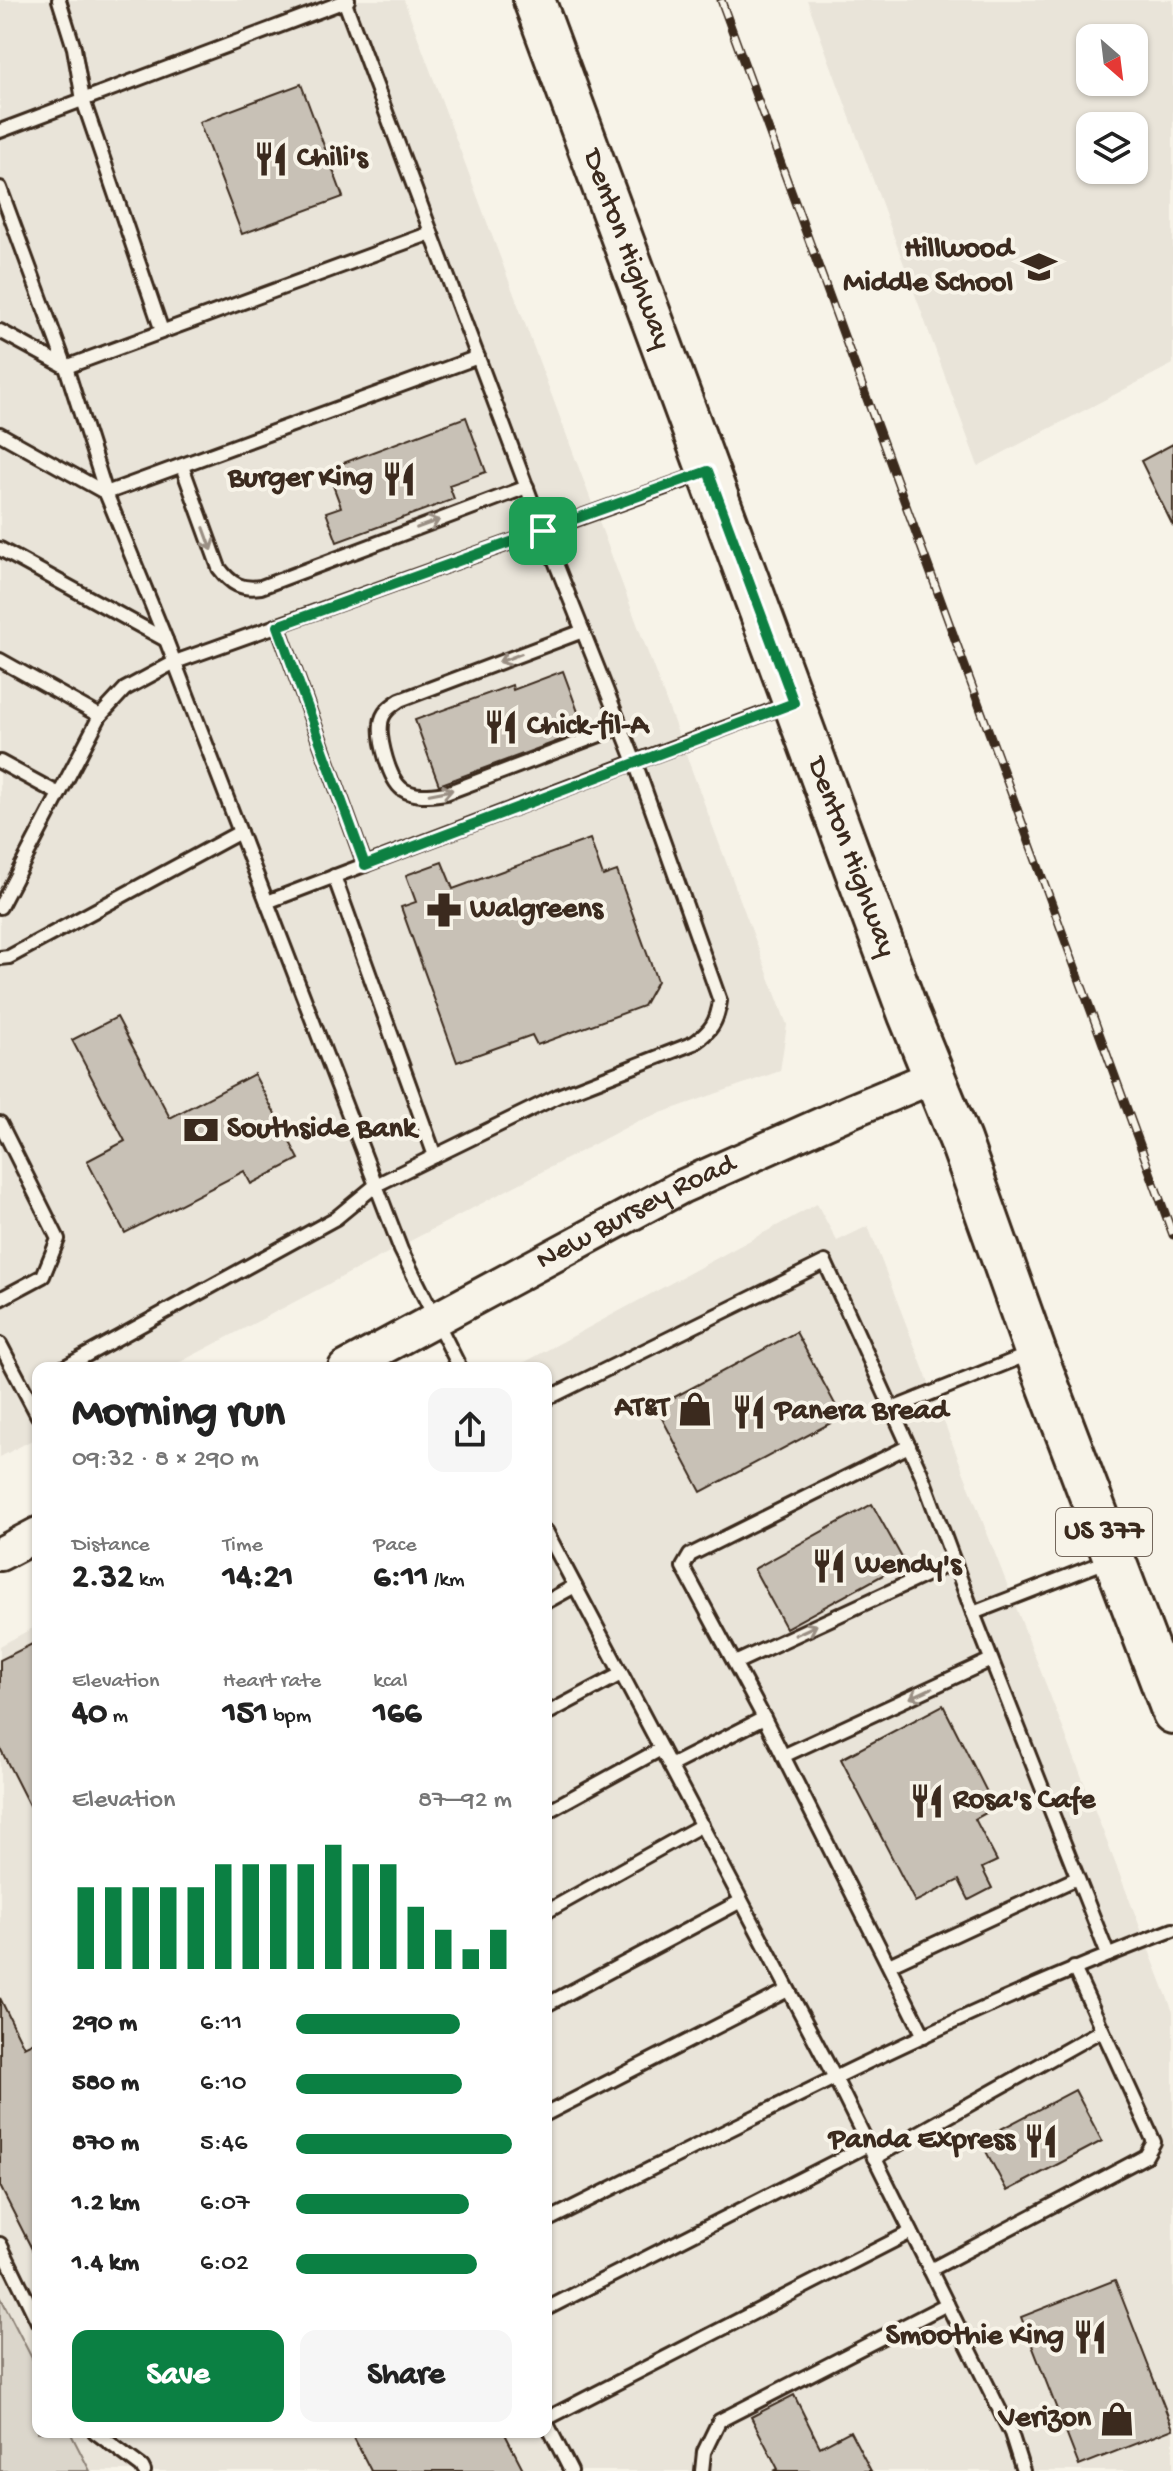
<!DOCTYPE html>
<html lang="en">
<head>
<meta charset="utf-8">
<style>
	body { margin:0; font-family:"Gochi Hand",sans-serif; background:#f6f6f6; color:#222; height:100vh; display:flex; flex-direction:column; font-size:30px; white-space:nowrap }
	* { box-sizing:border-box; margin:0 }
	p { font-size:26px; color:#767676 }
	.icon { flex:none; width:44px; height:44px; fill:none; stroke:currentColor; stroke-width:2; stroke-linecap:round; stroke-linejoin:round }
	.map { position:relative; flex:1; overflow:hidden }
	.sheet { position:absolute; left:32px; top:1362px; width:520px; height:1076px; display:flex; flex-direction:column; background:#fff; border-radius:16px; box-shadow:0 2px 6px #0004 }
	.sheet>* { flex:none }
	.needle { width:52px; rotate:152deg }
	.controls { position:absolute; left:1076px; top:24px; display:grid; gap:16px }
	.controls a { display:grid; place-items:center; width:72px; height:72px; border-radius:16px; background:#fff; box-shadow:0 2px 6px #0004; font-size:40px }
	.pin { position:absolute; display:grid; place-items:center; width:68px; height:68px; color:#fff; margin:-34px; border-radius:16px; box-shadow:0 4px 12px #0006 }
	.round { display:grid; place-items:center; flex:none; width:84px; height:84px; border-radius:16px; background:#f6f6f6 }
	.overview { display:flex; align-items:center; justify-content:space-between; height:136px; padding:0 40px }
	h1 { font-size:44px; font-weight:700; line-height:60px }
	.figures { display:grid; grid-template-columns:repeat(3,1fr); gap:12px; height:136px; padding:8px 40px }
	.figures div { display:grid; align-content:center }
	.figures b { font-size:34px; font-weight:700 }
	.figures small { font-size:22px; font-weight:400 }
	.figures p { font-size:22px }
	.chart { height:224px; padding:16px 40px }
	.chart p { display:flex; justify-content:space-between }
	.chart svg { width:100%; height:144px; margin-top:8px; stroke:#0b8043; stroke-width:6 }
	.cta { display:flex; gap:16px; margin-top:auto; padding:16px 40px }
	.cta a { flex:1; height:92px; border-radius:16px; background:#0b8043; color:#fff; font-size:32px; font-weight:700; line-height:92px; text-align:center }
	.cta a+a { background:#f6f6f6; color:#222 }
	ul { padding:0 40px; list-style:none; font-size:26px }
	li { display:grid; grid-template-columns:128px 96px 1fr; align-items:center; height:60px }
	li i { height:20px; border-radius:10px; background:#0b8043 }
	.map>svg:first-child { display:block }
</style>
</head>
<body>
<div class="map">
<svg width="1173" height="2471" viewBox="0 0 1173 2471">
	<rect width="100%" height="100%" fill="#f7f3e8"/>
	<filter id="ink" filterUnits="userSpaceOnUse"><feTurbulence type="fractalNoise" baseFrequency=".0125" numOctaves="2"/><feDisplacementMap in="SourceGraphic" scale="16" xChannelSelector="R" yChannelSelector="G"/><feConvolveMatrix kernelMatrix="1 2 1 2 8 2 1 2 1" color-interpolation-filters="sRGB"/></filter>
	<g filter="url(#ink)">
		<g fill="#e9e4d9" fill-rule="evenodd">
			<polygon points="0,0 404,0 787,1025 780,1071 638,1121 169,1368 38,1368 38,1437 0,1457"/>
			<path d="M807 0H1173V364L978 466ZM1134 38V82H1090V38ZM1134 126V170H1090V126Z"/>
			<polygon points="817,1204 837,1241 868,1226 1173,2012 1173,2471 90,2471 70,2432 546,2432 546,1368 514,1368"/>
			<polygon points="38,1625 38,2370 0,2296 0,1646"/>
		</g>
		<polygon fill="#dbd6cb" stroke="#8b8074" stroke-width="2" points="0,2296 38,2370 38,2432 70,2432 90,2471 0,2471"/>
		<g fill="#c8c1b6" stroke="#3b2a1e" stroke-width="2">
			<polygon points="301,84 343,197 242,234 199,122"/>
			<polygon points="466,417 486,472 449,485 454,499 337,542 326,512 341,507 327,469"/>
			<polygon points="1173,444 1173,526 1141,461"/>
			<polygon points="563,671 585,731 439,785 415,720 512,685 513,690"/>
			<polygon points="590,839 603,876 617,871 657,981 643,1006 537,1045 532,1035 457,1062 401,907 416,902 406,875 442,862 453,889"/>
			<polygon points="117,1017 170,1118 254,1074 299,1159 251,1184 244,1171 125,1233 87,1161 125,1141 72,1040"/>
			<polygon points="796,1332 842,1417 701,1492 656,1407"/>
			<polygon points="872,1504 905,1563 786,1628 754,1569"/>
			<polygon points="38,1641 38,1823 0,1748 0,1660"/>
			<polygon points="943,1705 995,1808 975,1819 997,1861 982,1868 992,1888 969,1900 959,1880 915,1902 841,1759"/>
			<polygon points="0,1998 24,2047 38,2040 38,2261 0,2186"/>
			<polygon points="1075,2090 1102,2141 1007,2191 980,2140"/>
			<polygon points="1115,2280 1173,2429 1079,2466 1021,2317"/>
			<polygon points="794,2395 820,2447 850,2431 871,2471 774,2471 778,2469 751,2417"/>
			<polygon points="351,2432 504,2432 524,2471 371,2471"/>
		</g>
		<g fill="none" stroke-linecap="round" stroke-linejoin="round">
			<g stroke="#3b2a1e" stroke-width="18">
				<g id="service">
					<polyline points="59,0 74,48 83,100 162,331"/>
					<polyline points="0,131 348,0"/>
					<polyline points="0,188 66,367 106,493 166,640 401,1250 460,1368"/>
					<polyline points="0,331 66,367 431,233"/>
					<polyline points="0,434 106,493 478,357"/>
					<path d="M182 466 219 568C231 584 241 590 261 587L527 487"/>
					<polyline points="0,549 166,640"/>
					<polyline points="278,626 365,865"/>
					<path d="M583 631 400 700C391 706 382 712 381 724 379 740 389 779 402 789 416 798 431 795 446 793L621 727"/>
					<polyline points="0,660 100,716"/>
					<polyline points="0,762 59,794"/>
					<polyline points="334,876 435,1156"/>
					<polyline points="267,902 635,762 543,531 344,0"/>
					<polyline points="0,907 100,716 125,689 175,662 702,474"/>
					<polyline points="0,958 9,957 240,832"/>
					<polyline points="0,1123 58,1239 43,1276 0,1299"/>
					<polyline points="0,1344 38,1416"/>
					<path d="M63 1368 336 1218 376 1185 435 1156 558 1096 694 1043C711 1031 717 1022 720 1001L635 762 787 705"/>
					<polyline points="546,1399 825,1262 921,1473 973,1613 1108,1955"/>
					<polyline points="892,1409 1029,1354"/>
					<polyline points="546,1531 835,2078 1011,2433 1023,2471"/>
					<polyline points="546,1602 575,1586"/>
					<polyline points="973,1613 1107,1561"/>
					<polyline points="735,1663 954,1562"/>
					<polyline points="546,1714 621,1674"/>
					<polyline points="764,1718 924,2036"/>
					<polyline points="783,1756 991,1660"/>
					<polyline points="670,1766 764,1718 683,1567 690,1555 909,1446"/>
					<polyline points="546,1812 661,1749"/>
					<polyline points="546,1912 702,1825"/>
					<polyline points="889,1965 1077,1878"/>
					<polyline points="546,2005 741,1901"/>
					<polyline points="546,2114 788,1990"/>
					<polyline points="874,2158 1102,2030"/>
					<path d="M546 2221C752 2119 957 2011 1173 1930"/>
					<polyline points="0,2244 38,2322"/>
					<polyline points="930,2270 1146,2156 1154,2142 1074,1968"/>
					<polyline points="546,2309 868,2145"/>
					<polyline points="546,2419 911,2232"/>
					<polyline points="546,2422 571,2471"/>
					<polyline points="95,2432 142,2467 144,2471"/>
					<polyline points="702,2471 704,2452 719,2421 947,2304"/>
				</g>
			</g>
			<g stroke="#3b2a1e" stroke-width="38">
				<g id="tertiary">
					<path id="s1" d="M345 1368 681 1187 851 1111 935 1076"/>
					<polyline points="0,1554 38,1534"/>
				</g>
			</g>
			<g stroke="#3b2a1e" stroke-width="46">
				<g id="primary">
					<path id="s2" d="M534 0 909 1015 960 1140 1035 1351 1173 1713"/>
				</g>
			</g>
			<use href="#service" stroke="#f7f3e8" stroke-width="12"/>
			<use href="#tertiary" stroke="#f7f3e8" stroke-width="32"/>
			<use href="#primary" stroke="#f7f3e8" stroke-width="40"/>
			<g stroke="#3b2a1e" stroke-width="9">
				<polyline id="rail" points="721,0 1173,1235"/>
			</g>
			<use href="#rail" stroke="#f7f3e8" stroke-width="6" stroke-dasharray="18" stroke-linecap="butt"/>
		</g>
		<defs><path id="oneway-shaft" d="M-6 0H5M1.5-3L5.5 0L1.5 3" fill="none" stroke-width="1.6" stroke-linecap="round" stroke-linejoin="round" transform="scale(2)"/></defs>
		<g stroke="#998e83">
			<use href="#oneway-shaft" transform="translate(428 524) rotate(-20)"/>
			<use href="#oneway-shaft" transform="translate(208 539) rotate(70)"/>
			<use href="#oneway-shaft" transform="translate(510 658) rotate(159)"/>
			<use href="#oneway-shaft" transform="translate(441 792) rotate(-11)"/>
			<use href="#oneway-shaft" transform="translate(806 1630) rotate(-25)"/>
			<use href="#oneway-shaft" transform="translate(921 1693) rotate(155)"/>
		</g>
	</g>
	<g fill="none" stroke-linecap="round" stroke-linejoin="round" filter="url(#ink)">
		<g stroke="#fff" stroke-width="16">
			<polygon id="route" points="708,471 794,703 365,865 278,626"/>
		</g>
		<use href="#route" stroke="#0b8043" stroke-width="10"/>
	</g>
	<defs>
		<g id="restaurant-bare" transform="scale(2.76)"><path d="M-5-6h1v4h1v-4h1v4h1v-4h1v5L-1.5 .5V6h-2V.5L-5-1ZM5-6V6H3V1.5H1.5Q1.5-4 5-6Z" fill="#3b2a1e" stroke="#f7f3e8" stroke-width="2.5" paint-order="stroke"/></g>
		<g id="school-bare" transform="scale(2.76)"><path d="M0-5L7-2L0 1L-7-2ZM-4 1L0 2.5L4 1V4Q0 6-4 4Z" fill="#3b2a1e" stroke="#f7f3e8" stroke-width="2.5" paint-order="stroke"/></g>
		<g id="pharmacy-bare" transform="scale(2.76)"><path d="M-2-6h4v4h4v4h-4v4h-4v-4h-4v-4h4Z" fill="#3b2a1e" stroke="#f7f3e8" stroke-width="2.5" paint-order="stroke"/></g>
		<g id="bank-bare" transform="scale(2.76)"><path d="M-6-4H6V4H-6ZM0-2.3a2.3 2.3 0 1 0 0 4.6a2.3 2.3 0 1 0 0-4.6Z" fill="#3b2a1e" stroke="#f7f3e8" stroke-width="2.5" paint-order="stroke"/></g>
		<g id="shop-bare" transform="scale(2.76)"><path d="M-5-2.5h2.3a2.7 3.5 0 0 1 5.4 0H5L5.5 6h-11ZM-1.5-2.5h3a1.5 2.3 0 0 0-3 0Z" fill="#3b2a1e" stroke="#f7f3e8" stroke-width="2.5" paint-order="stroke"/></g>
	</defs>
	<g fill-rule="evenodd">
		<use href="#restaurant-bare" x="271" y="159"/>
		<use href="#school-bare" x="1039" y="267"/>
		<use href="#restaurant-bare" x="399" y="479"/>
		<use href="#restaurant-bare" x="501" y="727"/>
		<use href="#pharmacy-bare" x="444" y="910"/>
		<use href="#bank-bare" x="201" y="1130"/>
		<use href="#shop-bare" x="695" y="1409"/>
		<use href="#restaurant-bare" x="749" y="1412"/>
		<use href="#restaurant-bare" x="829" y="1566"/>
		<use href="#restaurant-bare" x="927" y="1801"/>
		<use href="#restaurant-bare" x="1041" y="2141"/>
		<use href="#restaurant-bare" x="1090" y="2337"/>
		<use href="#shop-bare" x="1117" y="2419"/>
	</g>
	<g text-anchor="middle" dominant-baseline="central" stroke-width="8" stroke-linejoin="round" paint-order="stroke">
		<rect fill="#f7f3e8" stroke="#73665b" stroke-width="2" x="1056" y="1508" width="96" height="48" rx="6"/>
		<g font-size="28" font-weight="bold" fill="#3b2a1e">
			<text x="1104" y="1532">US 377</text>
		</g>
		<g font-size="30" font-weight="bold" fill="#3b2a1e" stroke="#f7f3e8" text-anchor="start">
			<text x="297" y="159">Chili's</text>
			<text x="1013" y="250" text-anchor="end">Hillwood<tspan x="1013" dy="34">Middle School</tspan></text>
			<text x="373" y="479" text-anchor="end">Burger King</text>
			<text x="527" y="727">Chick-fil-A</text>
			<text x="470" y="910">Walgreens</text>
			<text x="227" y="1130">Southside Bank</text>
			<text x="669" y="1409" text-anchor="end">AT&amp;T</text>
			<text x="775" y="1412">Panera Bread</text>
			<text x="855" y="1566">Wendy's</text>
			<text x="953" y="1801">Rosa's Cafe</text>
			<text x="1015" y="2141" text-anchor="end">Panda Express</text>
			<text x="1064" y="2337" text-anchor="end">Smoothie King</text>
			<text x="1091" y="2419" text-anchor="end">Verizon</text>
		</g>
		<g font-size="30" fill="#3b2a1e" stroke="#f7f3e8">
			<text stroke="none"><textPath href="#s2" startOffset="266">Denton Highway</textPath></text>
			<text stroke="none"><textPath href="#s2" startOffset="914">Denton Highway</textPath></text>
			<text stroke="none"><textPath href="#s1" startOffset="330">New Bursey Road</textPath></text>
		</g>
	</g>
</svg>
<div class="controls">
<a><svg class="needle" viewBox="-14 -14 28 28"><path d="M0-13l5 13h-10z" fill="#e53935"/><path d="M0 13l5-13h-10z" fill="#767676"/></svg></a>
<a><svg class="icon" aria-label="layers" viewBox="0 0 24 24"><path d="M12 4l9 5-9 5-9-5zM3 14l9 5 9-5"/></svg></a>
</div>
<div class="pin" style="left:543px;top:531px;background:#1e9e55"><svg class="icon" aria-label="arrive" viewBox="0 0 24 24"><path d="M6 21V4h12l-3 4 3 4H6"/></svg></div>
<section class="sheet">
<div class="overview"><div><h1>Morning run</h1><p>09:32 · 8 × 290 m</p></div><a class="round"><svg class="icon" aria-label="share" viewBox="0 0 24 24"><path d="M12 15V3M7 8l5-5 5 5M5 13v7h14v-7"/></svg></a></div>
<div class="figures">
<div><p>Distance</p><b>2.32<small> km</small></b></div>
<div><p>Time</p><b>14:21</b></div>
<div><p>Pace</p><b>6:11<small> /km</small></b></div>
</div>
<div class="figures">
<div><p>Elevation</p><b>40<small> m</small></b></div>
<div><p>Heart rate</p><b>151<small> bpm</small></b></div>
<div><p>kcal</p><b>166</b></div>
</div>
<div class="chart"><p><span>Elevation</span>87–92 m</p>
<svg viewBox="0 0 160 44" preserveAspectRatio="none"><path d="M5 44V19M15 44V19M25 44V19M35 44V19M45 44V19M55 44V12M65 44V12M75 44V12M85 44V12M95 44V6M105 44V12M115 44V12M125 44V25M135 44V32M145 44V38M155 44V32"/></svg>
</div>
<ul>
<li><b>290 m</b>6:11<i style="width:76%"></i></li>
<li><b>580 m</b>6:10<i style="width:77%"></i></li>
<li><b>870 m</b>5:46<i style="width:100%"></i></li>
<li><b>1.2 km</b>6:07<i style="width:80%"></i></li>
<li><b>1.4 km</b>6:02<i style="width:84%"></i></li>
</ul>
<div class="cta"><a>Save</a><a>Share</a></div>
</section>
</div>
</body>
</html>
